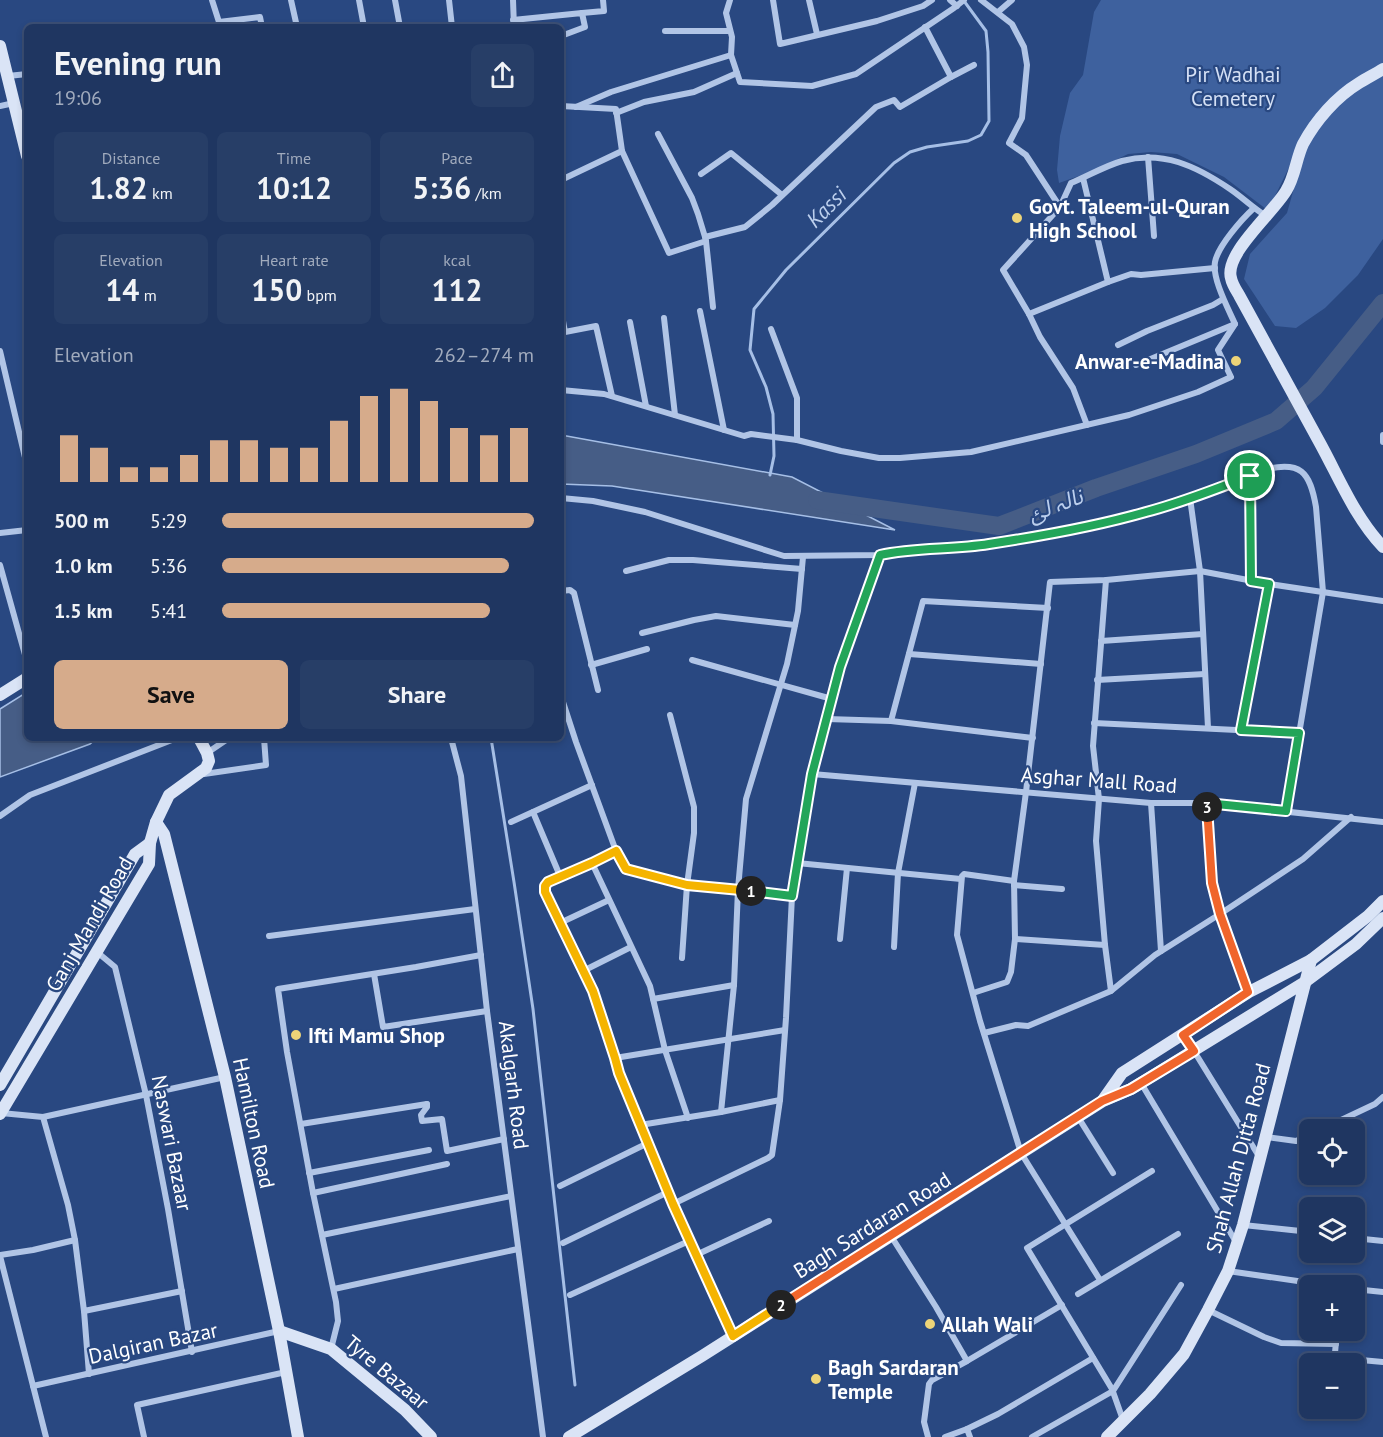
<!DOCTYPE html>
<html lang="en">
<head>
<meta charset="utf-8">
<style>
	body { margin:0; font-family:"PT Sans","Noto Sans Arabic",sans-serif; background:#273e67; color:#f1f3f6; height:100vh; display:flex; flex-direction:column; font-size:22px; white-space:nowrap }
	* { box-sizing:border-box; margin:0 }
	p { font-size:20px; color:#a1abbd }
	.icon { flex:none; width:33px; height:33px; fill:none; stroke:currentColor; stroke-width:2; stroke-linecap:round; stroke-linejoin:round }
	.map { position:relative; flex:1; overflow:hidden }
	.drawer { position:absolute; left:24px; top:24px; width:540px; height:717px; display:flex; flex-direction:column; background:#1f3661; border-radius:9px; box-shadow:0 3px 9px #0003,0 0 0 2px #3c5076 }
	.drawer>* { flex:none }
	.tools { position:absolute; left:1299px; top:1119px; display:grid; gap:12px }
	.tools a { display:grid; place-items:center; width:66px; height:66px; border-radius:9px; background:#1f3661; box-shadow:0 3px 9px #0003,0 0 0 2px #3c5076; font-size:30px }
	.pin { position:absolute; display:grid; place-items:center; width:51px; height:51px; color:#fff; margin:-26px; border:3px solid #fff; border-radius:50%; box-shadow:0 2px 6px #0007 }
	.km { position:absolute; width:30px; height:30px; margin:-15px; border-radius:50%; background:#222; color:#fff; font-size:16px; line-height:30px; text-align:center }
	.round { display:grid; place-items:center; flex:none; width:63px; height:63px; border-radius:9px; background:#273e67 }
	.summary { display:flex; align-items:center; justify-content:space-between; height:102px; padding:0 30px }
	h1 { font-size:33px; font-weight:800; line-height:45px }
	.stats { display:grid; grid-template-columns:repeat(3,1fr); gap:9px; height:102px; padding:6px 30px }
	.stats div { display:grid; align-content:center; border-radius:9px; background:#273e67; text-align:center }
	.stats b { font-size:30px; font-weight:800 }
	.stats small { font-size:16px; font-weight:400 }
	.stats p { font-size:16px }
	.chart { height:168px; padding:12px 30px }
	.chart p { display:flex; justify-content:space-between }
	.chart svg { width:100%; height:108px; margin-top:6px; stroke:#d6ab8b; stroke-width:6 }
	.button { display:flex; gap:12px; margin-top:auto; padding:12px 30px }
	.button a { flex:1; height:69px; border-radius:9px; background:#d6ab8b; color:#111; font-size:24px; font-weight:800; line-height:69px; text-align:center }
	.button a+a { background:#273e67; color:#f1f3f6 }
	ul { padding:0 30px; list-style:none; font-size:20px }
	li { display:grid; grid-template-columns:96px 72px 1fr; align-items:center; height:45px }
	li i { height:15px; border-radius:8px; background:#d6ab8b }
	.map>svg:first-child { display:block }
</style>
</head>
<body>
<div class="map">
<svg width="1383" height="1437" viewBox="0 0 1383 1437">
	<rect width="100%" height="100%" fill="#294881"/>
	<polygon fill="#3e619e" points="1101,0 1383,0 1383,239 1358,275 1325,308 1296,328 1275,326 1244,279 1250,254 1287,213 1314,117 1274,198 1266,209 1224,177 1177,154 1151,152 1128,154 1093,171 1059,183 1057,170 1060,136 1070,93 1083,75 1094,12"/>
	<g fill="#465d86" stroke="#a6bfe6" stroke-width="1.5">
		<polygon points="561,435 792,477 895,530 612,486 561,484"/>
		<polygon points="27,692 27,738 97,738 90,744 0,777 0,709"/>
	</g>
	<g fill="none" stroke-linecap="round" stroke-linejoin="round">
		<g stroke="#a6bfe6" stroke-width="3">
			<polyline points="770,475 774,456 773,414 766,387 750,350 754,309 786,270 894,163 910,152 927,147 968,141 981,135 989,121 988,52 986,31 964,1"/>
			<polyline points="491,738 514,882 533,1009 575,1385"/>
		</g>
		<polyline stroke="#465d86" stroke-width="18" points="817,500 999,526 1096,488 1196,454 1276,421 1314,388 1383,303"/>
		<g stroke="#b1c5e6" stroke-width="6">
			<polyline points="212,0 219,22 260,17 262,27"/>
			<polyline points="291,0 297,27"/>
			<polyline points="359,0 364,27"/>
			<polyline points="395,0 400,27"/>
			<polyline points="449,0 452,27"/>
			<polyline points="513,0 514,27"/>
			<polyline points="730,0 726,13 732,37 731,55"/>
			<polyline points="773,0 780,44 877,21 923,6 932,0"/>
			<polyline points="809,0 817,34"/>
			<polyline points="950,0 957,6"/>
			<polyline points="981,0 1012,24 1024,47 1027,65 1022,118 1009,143 1026,155 1060,207"/>
			<polyline points="998,12 1012,0"/>
			<polyline points="582,13 604,11 603,0"/>
			<polyline points="513,20 582,13 585,27 561,36"/>
			<polyline points="925,27 951,77 974,65"/>
			<polyline points="665,31 730,31"/>
			<polyline points="8,76 27,74"/>
			<polyline points="0,106 14,103"/>
			<polyline points="561,106 616,109 622,151 561,180"/>
			<polyline points="576,107 611,92 731,55 740,82 812,86 856,74 954,8 964,0"/>
			<polyline points="616,113 644,102 694,92 737,73"/>
			<polyline points="658,134 692,198 698,214 705,237"/>
			<polyline points="622,151 669,253 706,241 705,237 745,227 772,205 876,107 894,100 900,107 951,77"/>
			<polyline points="1148,157 1154,236"/>
			<polyline points="701,174 731,153 782,195"/>
			<polyline points="706,241 713,307"/>
			<polyline points="1108,282 1131,274 1141,275 1215,268"/>
			<polyline points="561,310 565,332 596,326 612,396"/>
			<polyline points="700,311 724,430"/>
			<polyline points="1029,314 1108,282 1083,178"/>
			<polyline points="664,318 675,415"/>
			<polyline points="630,322 646,406"/>
			<polyline points="771,329 797,398 797,440"/>
			<polyline points="1118,345 1147,331 1213,305 1223,299"/>
			<polyline points="0,351 27,466"/>
			<polyline points="1136,365 1235,324"/>
			<path d="M561 390 604 394 744 436 751 434 797 440 841 451 879 458H900L971 452 1129 415 1198 392 1231 377 1218 350 1235 324C1228 308 1212 279 1215 262 1218 246 1242 219 1254 208"/>
			<path d="M1087 425 1073 388 1040 337 1029 314 1003 270 1060 207 1071 183C1088 176 1105 166 1122 161 1163 150 1196 166 1230 189 1242 197 1253 208 1266 216"/>
			<polyline points="1383,435 1383,442"/>
			<polyline points="1249,475 1251,581"/>
			<path d="M561 498 593 501 645 512 784 556 880 555 897 551 951 549 982 545 1030 538 1114 521 1181 501 1263 470C1301 460 1310 472 1316 507L1323 592 1286 811"/>
			<polyline points="1190,498 1200,571 1208,728"/>
			<polyline points="0,533 27,530"/>
			<polyline points="0,565 27,662"/>
			<polyline points="626,571 669,560 693,560 802,569"/>
			<polyline points="1106,580 1093,746 1099,799 1096,841 1101,899 1105,945 1111,991"/>
			<polyline points="561,591 570,590 574,593 598,690"/>
			<polyline points="642,633 694,620 716,616 795,625"/>
			<polyline points="1101,641 1203,634"/>
			<polyline points="909,654 1041,664"/>
			<polyline points="692,660 832,699"/>
			<polyline points="591,665 647,649"/>
			<polyline points="1097,680 1205,674"/>
			<polyline points="561,696 576,742 616,851 626,869 687,885 738,889 792,896"/>
			<polyline points="670,715 694,807 694,833 687,885 682,958"/>
			<polyline points="827,719 891,721 1033,738"/>
			<polyline points="891,721 923,601 1048,608"/>
			<polyline points="1094,723 1299,733"/>
			<polyline points="1241,730 1269,584"/>
			<polyline points="451,738 461,776 487,1011 543,1437"/>
			<polyline points="207,753 229,738"/>
			<polyline points="204,774 266,765 264,738"/>
			<polyline points="812,774 1151,803 1206,803 1383,822"/>
			<polyline points="1151,803 1161,951"/>
			<polyline points="1206,803 1212,883 1220,914 1248,992"/>
			<polyline points="533,812 560,876"/>
			<polyline points="0,816 30,795 177,738"/>
			<polyline points="511,822 592,785"/>
			<polyline points="616,851 592,863 547,881 545,886 545,892 593,991 615,1058 619,1073 673,1204 733,1336"/>
			<polyline points="592,863 650,986 665,1050 688,1118"/>
			<polyline points="797,863 961,879"/>
			<polyline points="1014,881 964,874 962,876 957,935 980,1021 1021,1153 1100,1280"/>
			<polyline points="1014,885 1062,889"/>
			<polyline points="560,923 609,900"/>
			<polyline points="269,936 475,909"/>
			<polyline points="840,939 847,868"/>
			<polyline points="1015,939 1105,945"/>
			<polyline points="894,947 898,873 915,783"/>
			<polyline points="97,952 115,967 146,1095 168,1209 192,1352"/>
			<polyline points="583,971 631,947"/>
			<polyline points="374,974 383,1027 487,1011"/>
			<polyline points="973,993 1007,982 1011,972 1015,939 1014,881 1026,792 1050,582 1106,580 1200,571 1269,584 1383,601"/>
			<polyline points="653,999 734,985"/>
			<polyline points="984,1033 1016,1025 1028,1026 1111,991 1155,955 1220,914 1303,859 1351,817"/>
			<polyline points="1194,1051 1260,1158"/>
			<polyline points="615,1058 785,1030"/>
			<polyline points="1141,1083 1236,1242"/>
			<polyline points="427,1104 427,1107 421,1115 422,1121 442,1119 447,1151 504,1139"/>
			<polyline points="721,1112 734,985 738,889 746,799 787,664 798,611 803,557"/>
			<polyline points="43,1117 225,1077"/>
			<polyline points="1078,1117 1113,1173"/>
			<polyline points="301,1124 427,1104"/>
			<polyline points="640,1125 721,1112 780,1100"/>
			<polyline points="1320,1130 1375,1104 1383,1097"/>
			<polyline points="1266,1137 1296,1141 1310,1135"/>
			<polyline points="309,1173 429,1150"/>
			<polyline points="560,1186 648,1143"/>
			<polyline points="313,1193 447,1164"/>
			<polyline points="673,1204 768,1158 772,1155 780,1100 786,1018 792,896 812,774 840,667 880,555"/>
			<polyline points="1243,1225 1310,1232"/>
			<polyline points="322,1235 511,1196"/>
			<polyline points="891,1236 936,1307 967,1361 932,1380 929,1384 924,1422 928,1437"/>
			<polyline points="1354,1238 1383,1241"/>
			<polyline points="75,1240 84,1311 182,1291"/>
			<polyline points="563,1243 668,1192"/>
			<polyline points="0,1255 33,1250 75,1240 68,1205 43,1117 1,1113"/>
			<polyline points="696,1255 769,1221"/>
			<polyline points="0,1256 46,1437"/>
			<polyline points="1228,1271 1332,1286"/>
			<polyline points="334,1289 518,1249"/>
			<polyline points="1354,1289 1383,1292"/>
			<polyline points="1078,1294 1178,1234"/>
			<polyline points="570,1295 689,1241"/>
			<polyline points="1208,1310 1264,1337 1281,1343 1336,1344"/>
			<polyline points="84,1311 89,1374"/>
			<polyline points="1337,1330 1335,1353 1336,1356 1339,1358 1383,1362"/>
			<polyline points="331,1349 338,1321 336,1302 313,1193 287,1052 278,989 416,967 481,955"/>
			<polyline points="967,1361 1062,1305"/>
			<polyline points="33,1386 279,1331"/>
			<polyline points="1123,1420 1112,1389 1027,1248 1152,1171"/>
			<polyline points="967,1429 998,1414 1093,1358"/>
			<polyline points="144,1437 137,1405 286,1372"/>
			<polyline points="945,1437 967,1429 970,1437"/>
			<polyline points="1032,1437 1113,1391 1181,1285"/>
		</g>
		<g stroke="#dae4f6" stroke-width="12">
			<polyline points="0,46 27,156"/>
			<path d="M1383 69C1375 74 1367 78 1359 83 1336 97 1316 120 1303 144 1296 159 1295 177 1286 191 1273 213 1224 254 1231 278 1232 284 1236 290 1239 295 1266 345 1294 395 1321 445 1340 480 1355 517 1383 547"/>
			<polyline points="0,695 27,678"/>
			<polyline points="156,822 164,834 225,1077 279,1331 298,1437"/>
			<polyline points="0,1085 135,854 150,843"/>
			<polyline points="1103,1100 1122,1073 1249,992 1311,960 1368,916 1383,901"/>
			<polyline points="0,1114 149,864 150,843 156,822 169,795 206,768 209,761 207,753 199,738"/>
			<polyline points="279,1331 331,1349 405,1410 431,1437"/>
			<polyline points="569,1437 702,1356 1103,1101 1131,1089 1305,982 1356,944 1383,918"/>
			<polyline points="1107,1437 1150,1394 1184,1354 1208,1310 1228,1271 1243,1225 1311,960"/>
		</g>
	</g>
	<g fill="none" stroke-linecap="round" stroke-linejoin="round">
		<g stroke="#fff" stroke-width="12">
			<path id="split-1" d="M751 891 792 896 812 774 840 667 880 555C915 547 952 550 989 544 1042 536 1094 527 1146 512 1181 503 1216 489 1250 476"/>
		</g>
		<g stroke="#fff" stroke-width="12">
			<polyline id="split-2" points="751,891 687,885 626,869 616,851 592,863 548,882 545,886 545,892 593,991 615,1058 619,1073 673,1204 733,1336 781,1305"/>
		</g>
		<g stroke="#fff" stroke-width="12">
			<polyline id="split-3" points="781,1305 1102,1101 1131,1089 1194,1051 1183,1035 1248,992 1220,914 1212,883 1207,807"/>
		</g>
		<g stroke="#fff" stroke-width="12">
			<polyline id="split-4" points="1207,807 1206,803 1286,811 1299,733 1241,730 1269,584 1251,581 1250,476"/>
		</g>
		<use href="#split-1" stroke="#22a559" stroke-width="8"/>
		<use href="#split-2" stroke="#f5b400" stroke-width="8"/>
		<use href="#split-3" stroke="#f0652b" stroke-width="8"/>
		<use href="#split-4" stroke="#22a559" stroke-width="8"/>
	</g>
	<g fill="#edd478" stroke="#294881" stroke-width="2">
		<circle cx="1017" cy="218" r="6"/>
		<circle cx="1236" cy="361" r="6"/>
		<circle cx="296" cy="1035" r="6"/>
		<circle cx="930" cy="1324" r="6"/>
		<circle cx="816" cy="1379" r="6"/>
	</g>
	<g text-anchor="middle" dominant-baseline="central" stroke-width="4.5" stroke-linejoin="round" paint-order="stroke">
		<g font-size="21" fill="#d4e0f5" stroke="#294881">
			<text x="1233" y="74">Pir Wadhai<tspan x="1233" dy="24">Cemetery</tspan></text>
		</g>
		<g font-size="21" font-weight="bold" fill="#fff" stroke="#294881" text-anchor="start">
			<text x="1029" y="206">Govt. Taleem-ul-Quran<tspan x="1029" dy="24">High School</tspan></text>
			<text x="1224" y="361" text-anchor="end">Anwar-e-Madina</text>
			<text x="308" y="1035">Ifti Mamu Shop</text>
			<text x="942" y="1324">Allah Wali</text>
			<text x="828" y="1367">Bagh Sardaran<tspan x="828" dy="24">Temple</tspan></text>
		</g>
		<g font-size="21" fill="#fff" stroke="#294881">
			<text transform="translate(1099 780) rotate(4)">Asghar Mall Road</text>
			<text transform="translate(89 924) rotate(-60)">Ganj Mandi Road</text>
			<text transform="translate(514 1085) rotate(83)">Akalgarh Road</text>
			<text transform="translate(254 1123) rotate(78)">Hamilton Road</text>
			<text transform="translate(172 1143) rotate(79)">Naswari Bazaar</text>
			<text transform="translate(1238 1158) rotate(-75)">Shah Allah Ditta Road</text>
			<text transform="translate(872 1225) rotate(-32)">Bagh Sardaran Road</text>
			<text transform="translate(153 1343) rotate(-12)">Dalgiran Bazar</text>
			<text transform="translate(387 1372) rotate(40)">Tyre Bazaar</text>
		</g>
		<g font-size="22" font-style="italic" fill="#bccfed" stroke="#294881">
			<text transform="translate(826 207) rotate(-45)">Kassi</text>
			<text transform="translate(1055 505) rotate(-21)">نالہ لئ</text>
		</g>
	</g>
</svg>
<div class="tools">
<a><svg class="icon" aria-label="locate" viewBox="0 0 24 24"><circle cx="12" cy="12" r="6"/><path d="M12 2v4M12 18v4M2 12h4M18 12h4"/></svg></a>
<a><svg class="icon" aria-label="layers" viewBox="0 0 24 24"><path d="M12 4l9 5-9 5-9-5zM3 14l9 5 9-5"/></svg></a>
<a>+</a>
<a>−</a>
</div>
<div class="pin" style="left:1250px;top:476px;background:#1e9e55"><svg class="icon" aria-label="arrive" viewBox="0 0 24 24"><path d="M6 21V4h12l-3 4 3 4H6"/></svg></div>
<b class="km" style="left:751px;top:891px">1</b>
<b class="km" style="left:781px;top:1305px">2</b>
<b class="km" style="left:1207px;top:807px">3</b>
<section class="drawer">
<div class="summary"><div><h1>Evening run</h1><p>19:06</p></div><a class="round"><svg class="icon" aria-label="share" viewBox="0 0 24 24"><path d="M12 15V3M7 8l5-5 5 5M5 13v7h14v-7"/></svg></a></div>
<div class="stats">
<div><p>Distance</p><b>1.82<small> km</small></b></div>
<div><p>Time</p><b>10:12</b></div>
<div><p>Pace</p><b>5:36<small> /km</small></b></div>
</div>
<div class="stats">
<div><p>Elevation</p><b>14<small> m</small></b></div>
<div><p>Heart rate</p><b>150<small> bpm</small></b></div>
<div><p>kcal</p><b>112</b></div>
</div>
<div class="chart"><p><span>Elevation</span>262–274 m</p>
<svg viewBox="0 0 160 44" preserveAspectRatio="none"><path d="M5 44V25M15 44V30M25 44V38M35 44V38M45 44V33M55 44V27M65 44V27M75 44V30M85 44V30M95 44V19M105 44V9M115 44V6M125 44V11M135 44V22M145 44V25M155 44V22"/></svg>
</div>
<ul>
<li><b>500 m</b>5:29<i style="width:100%"></i></li>
<li><b>1.0 km</b>5:36<i style="width:92%"></i></li>
<li><b>1.5 km</b>5:41<i style="width:86%"></i></li>
</ul>
<div class="button"><a>Save</a><a>Share</a></div>
</section>
</div>
</body>
</html>
